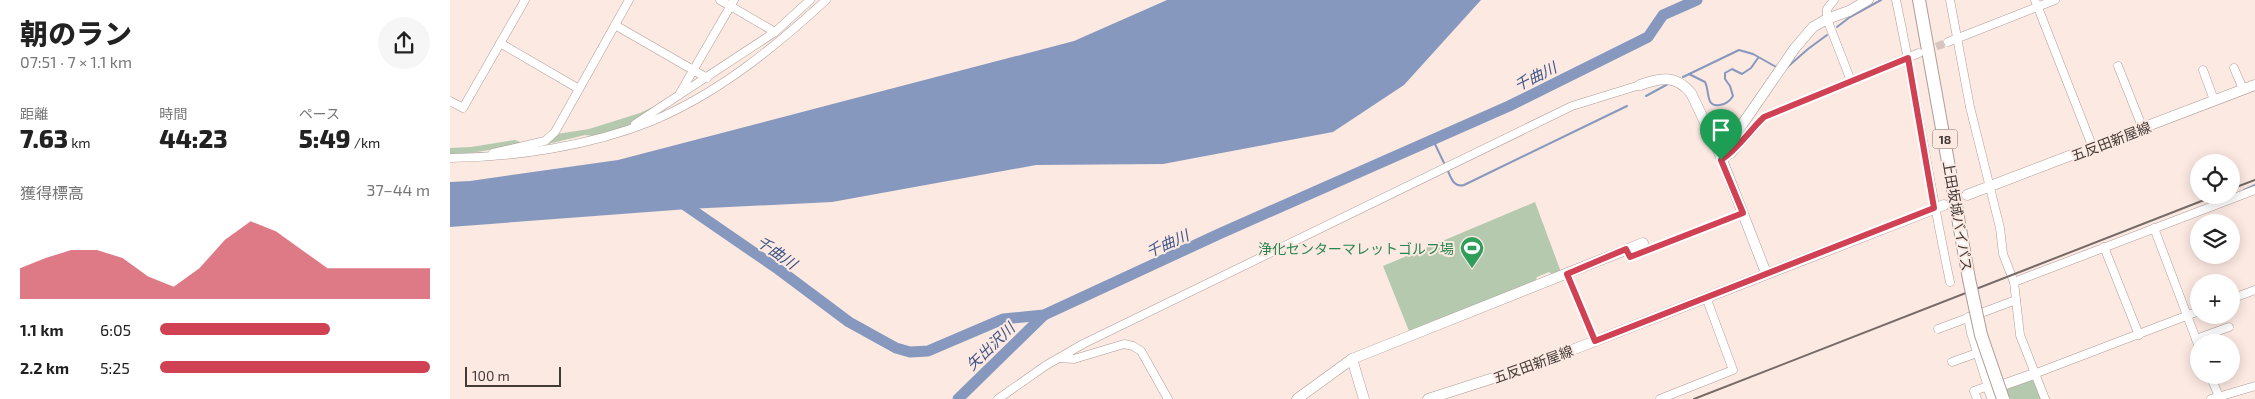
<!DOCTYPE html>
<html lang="ja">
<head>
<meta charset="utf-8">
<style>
	body { margin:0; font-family:"Exo 2","Noto Sans JP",sans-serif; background:#f6f6f6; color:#222; height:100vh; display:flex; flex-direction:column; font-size:19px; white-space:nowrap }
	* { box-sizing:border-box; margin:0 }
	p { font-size:16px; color:#767676 }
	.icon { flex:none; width:28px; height:28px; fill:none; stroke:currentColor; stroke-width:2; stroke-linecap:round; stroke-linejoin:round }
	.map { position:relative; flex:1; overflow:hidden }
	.side { display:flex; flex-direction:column; background:#fff; width:450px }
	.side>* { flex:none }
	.buttons { position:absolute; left:1740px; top:154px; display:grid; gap:10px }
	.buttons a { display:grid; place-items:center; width:50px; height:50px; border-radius:50%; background:#fff; box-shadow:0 2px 12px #0003; font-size:25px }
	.scale { position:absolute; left:15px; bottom:12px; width:96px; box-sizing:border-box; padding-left:5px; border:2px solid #413a37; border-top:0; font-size:14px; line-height:18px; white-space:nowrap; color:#413a37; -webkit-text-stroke:4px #fce9e2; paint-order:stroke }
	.pin { position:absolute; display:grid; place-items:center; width:42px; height:42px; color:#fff; margin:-51px -21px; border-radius:50% 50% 50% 0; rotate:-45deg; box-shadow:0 0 5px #0007 }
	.pin .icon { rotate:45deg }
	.round { display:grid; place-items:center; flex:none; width:52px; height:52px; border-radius:26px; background:#f6f6f6 }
	.head { display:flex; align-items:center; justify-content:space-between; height:85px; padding:0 20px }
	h1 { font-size:28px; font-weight:800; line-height:38px }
	.stats { display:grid; grid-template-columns:repeat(3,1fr); gap:8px; height:85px; padding:5px 20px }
	.stats div { display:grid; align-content:center }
	.stats b { font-size:25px; font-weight:800 }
	.stats small { font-size:14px; font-weight:400 }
	.stats p { font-size:14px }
	.chart { height:140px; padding:10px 20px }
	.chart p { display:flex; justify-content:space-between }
	.chart svg { width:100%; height:90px; margin-top:5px; fill:#d14154; opacity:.7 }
	ul { padding:0 20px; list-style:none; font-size:16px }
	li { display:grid; grid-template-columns:80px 60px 1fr; align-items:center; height:38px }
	li i { height:12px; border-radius:6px; background:#d14154 }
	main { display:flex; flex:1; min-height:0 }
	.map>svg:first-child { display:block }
</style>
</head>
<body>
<main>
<section class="side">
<div class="head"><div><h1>朝のラン</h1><p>07:51 · 7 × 1.1 km</p></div><a class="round"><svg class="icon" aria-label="share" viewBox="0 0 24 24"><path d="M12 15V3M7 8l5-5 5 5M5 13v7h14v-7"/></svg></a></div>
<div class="stats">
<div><p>距離</p><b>7.63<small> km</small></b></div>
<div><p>時間</p><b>44:23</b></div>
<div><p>ペース</p><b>5:49<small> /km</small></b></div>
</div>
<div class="chart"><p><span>獲得標高</span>37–44 m</p>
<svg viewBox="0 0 160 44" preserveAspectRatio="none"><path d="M0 44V29L10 24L20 20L30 20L40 24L50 33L60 38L70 29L80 15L90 6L100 11L110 20L120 29L130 29L140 29L150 29L160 29V44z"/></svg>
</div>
<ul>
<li><b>1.1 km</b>6:05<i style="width:63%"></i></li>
<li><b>2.2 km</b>5:25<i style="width:100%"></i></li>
</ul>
</section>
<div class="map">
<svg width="1805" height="399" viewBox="0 0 1805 399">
	<rect width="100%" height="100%" fill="#fce9e2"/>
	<g fill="#b4c9ae">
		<polygon points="213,102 180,125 144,136 135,135 94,145 107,134 139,129 190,113"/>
		<path d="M65 140 73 143C48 148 25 154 0 154V148L21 147Z"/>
		<polygon points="1085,202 1111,272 1103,275 1099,272 1087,277 1085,281 959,331 933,266"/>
		<polygon points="1582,380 1585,382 1592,399 1559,399 1555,389"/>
	</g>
	<polygon fill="#8698be" points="717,0 1031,0 954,85 883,132 713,164 586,165 382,202 238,209 0,227 0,182 20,181 168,160 624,41"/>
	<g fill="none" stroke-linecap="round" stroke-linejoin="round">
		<g stroke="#8698be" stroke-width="2">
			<polyline points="1387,27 1400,17 1431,0"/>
			<polyline points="1334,70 1358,49 1377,35"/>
			<path d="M1239 74 1255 82C1260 91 1255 108 1270 105 1277 104 1280 101 1283 96L1280 86 1275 79V73L1282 69 1292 74 1301 68 1308 58"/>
			<polyline points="1233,77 1289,50 1303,54 1328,68"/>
			<polyline points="1196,96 1218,84"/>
			<polyline points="983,140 995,165"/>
			<path d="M997 169C1001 177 1003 188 1014 185L1177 106"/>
			<polyline points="1794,190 1805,185"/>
		</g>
		<g stroke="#8698be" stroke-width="11">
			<polyline points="229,201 328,269 399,322 446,348 460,352 478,351 553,319 594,315 769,234 1059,106 1198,37 1213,15 1247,0"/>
			<polyline points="508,399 594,315"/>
		</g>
		<polyline stroke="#d7c6c0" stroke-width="8" stroke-dasharray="8 4" stroke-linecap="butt" points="1475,51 1498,42"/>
		<g stroke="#ae9c96" stroke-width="9">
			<g id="minor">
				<polyline points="270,0 325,32"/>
				<polyline points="1384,0 1377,9 1377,19 1401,81"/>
				<path d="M1446 0C1466 94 1480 188 1500 282"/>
				<polyline points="1500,0 1520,107 1550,228 1553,254 1564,282 1570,335 1595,399"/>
				<polyline points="1585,0 1643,148"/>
				<polyline points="165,25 257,78"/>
				<polyline points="1498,42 1605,0"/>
				<polyline points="50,43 129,89"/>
				<polyline points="1668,66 1693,129"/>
				<polyline points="1784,68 1793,89"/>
				<polyline points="1753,70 1764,100"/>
				<polyline points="230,93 284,0"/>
				<polyline points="0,101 13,108 75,0"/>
				<polyline points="185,124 325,32 360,0"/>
				<polyline points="43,153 95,141 105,132 179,0"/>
				<path d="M0 158C66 157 140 146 202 121 267 94 324 48 376 0"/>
				<polyline points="1271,160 1281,154 1314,117 1469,53"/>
				<polyline points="1704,228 1749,347"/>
				<polyline points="1654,247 1689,335"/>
				<polyline points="1176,249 1180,257 1293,213"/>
				<polyline points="1117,274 1145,341"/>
				<polyline points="1564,282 1805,190"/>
				<polyline points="1781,299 1805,290"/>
				<polyline points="1518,317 1521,333 1539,390"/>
				<polyline points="1488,329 1566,300"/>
				<polyline points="1746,339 1779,327"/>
				<polyline points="610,358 624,359 674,344 683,346 691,351 718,399"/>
				<polyline points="1502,362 1527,353"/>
				<polyline points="1584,374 1749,311"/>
				<polyline points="1760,375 1770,399"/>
				<polyline points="548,399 595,366 633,344 1122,106 1190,85"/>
				<polyline points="1210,399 1283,370 1256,297"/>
				<polyline points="1527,399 1524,391 1538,386"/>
				<polyline points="1761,399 1805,386"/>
			</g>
		</g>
		<g stroke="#ae9c96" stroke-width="11">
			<g id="tertiary">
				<path d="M1190 85C1211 77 1226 75 1241 93L1269 152 1316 273"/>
				<polyline points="1269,152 1278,145 1345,48 1363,27 1377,19 1399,11 1418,0"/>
				<polyline points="1517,195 1805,85"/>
				<polyline points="902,359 914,399"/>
				<polyline points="847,399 902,359 1193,243"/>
				<polyline points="978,399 1081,366 1494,205"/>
				<polyline points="1543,399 1539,390 1584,374"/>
			</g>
		</g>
		<g stroke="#ae9c96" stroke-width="14">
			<polyline id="trunk" points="1469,0 1519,279"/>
		</g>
		<use href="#minor" stroke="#fff" stroke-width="8"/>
		<use href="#tertiary" stroke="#fff" stroke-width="10"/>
		<use href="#trunk" stroke="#fff" stroke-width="12"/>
		<g stroke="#756a66" stroke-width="2">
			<polyline points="1781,189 1805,180"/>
			<polyline points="1244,399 1767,195"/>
		</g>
		<g stroke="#ae9c96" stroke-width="14" stroke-linecap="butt">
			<polyline id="trunk-bridge" points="1519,279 1531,335 1553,399"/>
		</g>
		<use href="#trunk-bridge" stroke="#fff" stroke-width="12"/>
	</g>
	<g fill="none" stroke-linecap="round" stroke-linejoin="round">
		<g stroke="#fff" stroke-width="10">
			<path id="route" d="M1458 58 1484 208 1145 341 1117 274 1176 249 1180 257 1293 213 1271 160C1288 149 1299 131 1314 117Z"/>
		</g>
		<use href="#route" stroke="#d14154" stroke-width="6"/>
	</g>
	<defs>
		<g id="stadium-pin" transform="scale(1.25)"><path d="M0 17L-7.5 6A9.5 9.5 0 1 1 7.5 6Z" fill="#2e9e5b" stroke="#fce9e2"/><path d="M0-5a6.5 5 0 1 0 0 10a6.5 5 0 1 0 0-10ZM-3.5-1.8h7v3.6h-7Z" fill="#fff"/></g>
	</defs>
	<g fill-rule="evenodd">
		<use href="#stadium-pin" x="1022" y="248"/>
	</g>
	<g text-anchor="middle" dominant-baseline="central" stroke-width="4" stroke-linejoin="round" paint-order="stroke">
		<rect fill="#fce9e2" stroke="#796e6a" stroke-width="1" x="1482.5" y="129.5" width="25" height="19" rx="4"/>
		<g font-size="12" font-weight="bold" fill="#413a37">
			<text x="1495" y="139">18</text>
		</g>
		<g font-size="14" fill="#413a37" stroke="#fce9e2">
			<text transform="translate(1661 141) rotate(-21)">五反田新屋線</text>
			<text transform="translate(1508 216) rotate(80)">上田坂城バイパス</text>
			<text transform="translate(1083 364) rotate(-20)">五反田新屋線</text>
		</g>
		<g font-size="14" fill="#27864d" stroke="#fce9e2" text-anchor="end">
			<text x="1004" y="248">浄化センターマレットゴルフ場</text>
		</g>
		<g font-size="15" font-style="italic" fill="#3d5589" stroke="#fce9e2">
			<text transform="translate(1085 76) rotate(-26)">千曲川</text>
			<text transform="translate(717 243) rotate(-24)">千曲川</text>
			<text transform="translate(327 252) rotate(35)">千曲川</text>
			<text transform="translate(540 346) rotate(-44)">矢出沢川</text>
		</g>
	</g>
</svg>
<div class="buttons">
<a><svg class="icon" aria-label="locate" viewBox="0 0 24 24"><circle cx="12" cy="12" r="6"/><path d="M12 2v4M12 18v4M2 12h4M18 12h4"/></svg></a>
<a><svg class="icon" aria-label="layers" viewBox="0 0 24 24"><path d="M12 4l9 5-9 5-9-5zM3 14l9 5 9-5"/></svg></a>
<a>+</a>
<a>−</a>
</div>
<div class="scale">100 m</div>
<div class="pin" style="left:1271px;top:160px;background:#1e9e55"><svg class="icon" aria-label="arrive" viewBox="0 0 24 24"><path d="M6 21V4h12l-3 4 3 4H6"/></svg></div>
</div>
</main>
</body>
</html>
